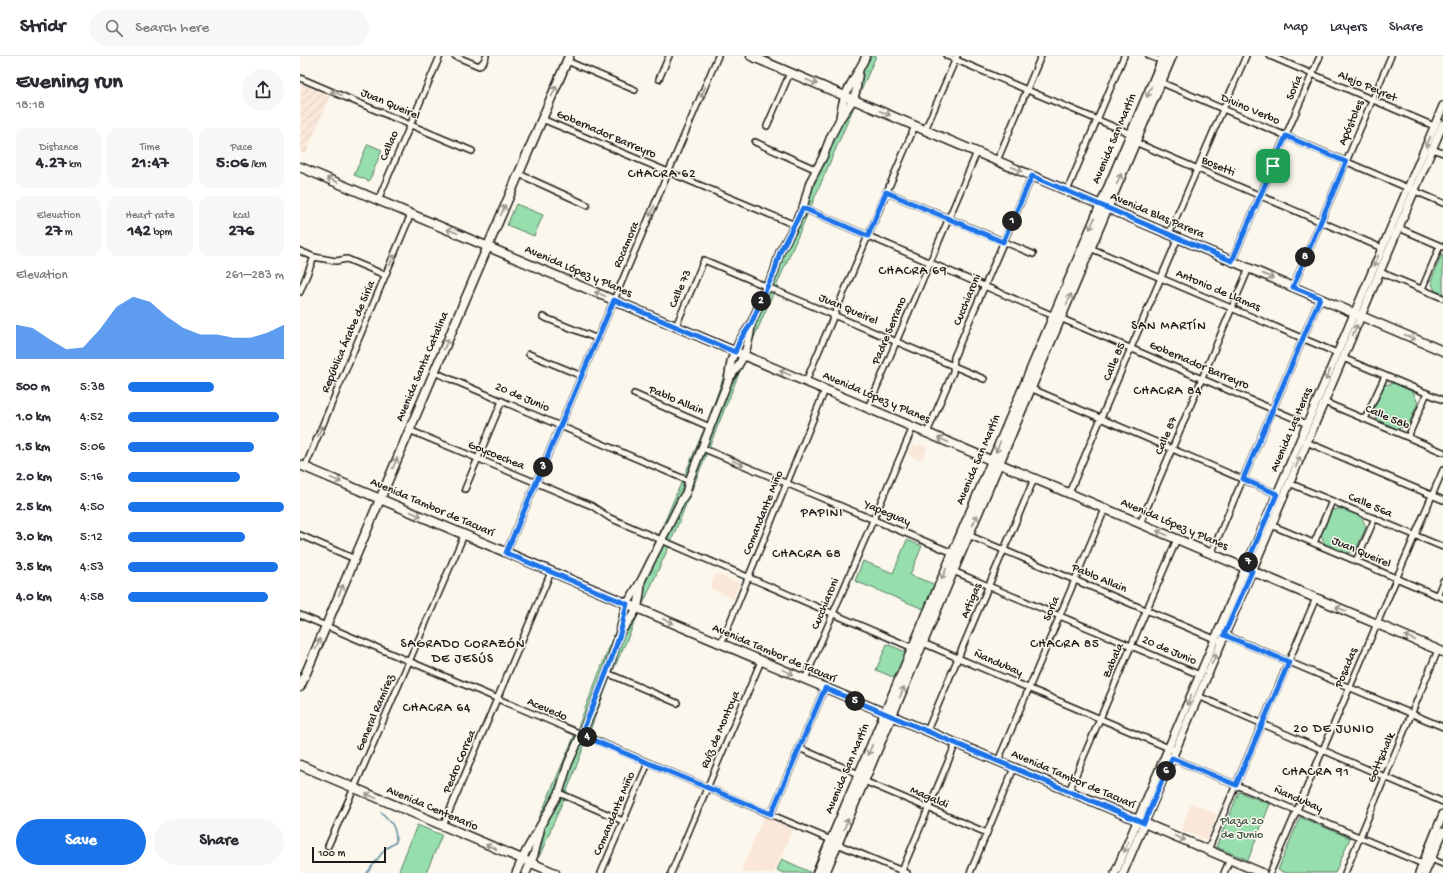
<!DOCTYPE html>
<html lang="en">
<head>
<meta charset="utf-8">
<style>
	body { margin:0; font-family:"Gochi Hand",sans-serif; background:#f7f7f7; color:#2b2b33; height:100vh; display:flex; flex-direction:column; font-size:15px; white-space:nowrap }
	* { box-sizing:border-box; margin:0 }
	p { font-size:13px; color:#7c7c81 }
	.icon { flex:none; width:22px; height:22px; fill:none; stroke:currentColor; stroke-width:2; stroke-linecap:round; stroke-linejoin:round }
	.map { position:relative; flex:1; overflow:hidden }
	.drawer { display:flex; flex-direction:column; background:#fff; width:300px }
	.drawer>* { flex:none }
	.scale { position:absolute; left:12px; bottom:10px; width:74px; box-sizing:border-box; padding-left:4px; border:2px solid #1c1c1c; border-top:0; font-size:11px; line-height:14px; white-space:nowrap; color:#1c1c1c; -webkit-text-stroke:3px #fbf7ec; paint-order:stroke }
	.pin { position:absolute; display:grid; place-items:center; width:34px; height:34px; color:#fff; margin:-17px; border-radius:8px; box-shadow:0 2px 6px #0006 }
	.km { position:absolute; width:20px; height:20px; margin:-10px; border-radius:50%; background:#222; color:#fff; font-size:11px; line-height:20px; text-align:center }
	.round { display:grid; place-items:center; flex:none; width:42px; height:42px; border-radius:21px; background:#f7f7f7 }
	.overview { display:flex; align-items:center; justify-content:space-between; height:68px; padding:0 16px }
	h1 { font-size:22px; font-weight:700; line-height:30px }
	.stats { display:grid; grid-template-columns:repeat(3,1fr); gap:6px; height:68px; padding:4px 16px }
	.stats div { display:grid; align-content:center; border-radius:10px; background:#f7f7f7; text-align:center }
	.stats b { font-size:17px; font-weight:700 }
	.stats small { font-size:11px; font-weight:400 }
	.stats p { font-size:11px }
	.chart { height:112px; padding:8px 16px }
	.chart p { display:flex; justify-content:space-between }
	.chart svg { width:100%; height:72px; margin-top:4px; fill:#1a73e8; opacity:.7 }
	.button { display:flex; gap:8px; margin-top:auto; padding:8px 16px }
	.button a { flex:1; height:46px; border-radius:24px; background:#1a73e8; color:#fff; font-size:16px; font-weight:700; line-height:46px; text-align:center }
	.button a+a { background:#f7f7f7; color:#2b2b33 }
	ul { padding:0 16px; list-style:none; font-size:13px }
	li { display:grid; grid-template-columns:64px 48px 1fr; align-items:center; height:30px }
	li i { height:10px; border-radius:5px; background:#1a73e8 }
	header { display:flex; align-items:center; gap:24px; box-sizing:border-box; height:56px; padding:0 20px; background:#fff; border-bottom:1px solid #e1e1e2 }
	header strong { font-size:19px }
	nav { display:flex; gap:22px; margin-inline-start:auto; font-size:14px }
	.search { width:280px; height:36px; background:#f7f7f7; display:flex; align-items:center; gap:10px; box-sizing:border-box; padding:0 14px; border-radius:22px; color:#7c7c81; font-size:15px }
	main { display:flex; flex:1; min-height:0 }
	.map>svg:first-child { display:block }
</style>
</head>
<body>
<header>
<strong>Stridr</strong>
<div class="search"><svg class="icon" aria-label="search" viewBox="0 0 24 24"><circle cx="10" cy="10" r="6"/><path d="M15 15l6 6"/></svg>Search here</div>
<nav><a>Map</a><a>Layers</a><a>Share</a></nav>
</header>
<main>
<section class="drawer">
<div class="overview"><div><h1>Evening run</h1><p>18:18</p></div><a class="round"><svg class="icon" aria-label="share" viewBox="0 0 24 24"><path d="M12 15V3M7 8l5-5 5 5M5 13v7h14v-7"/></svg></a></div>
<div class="stats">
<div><p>Distance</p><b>4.27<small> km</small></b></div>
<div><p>Time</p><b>21:47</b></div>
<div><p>Pace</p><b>5:06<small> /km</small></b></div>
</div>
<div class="stats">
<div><p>Elevation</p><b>27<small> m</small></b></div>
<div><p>Heart rate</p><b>142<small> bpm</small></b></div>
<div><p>kcal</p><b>276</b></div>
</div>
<div class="chart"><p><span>Elevation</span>261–283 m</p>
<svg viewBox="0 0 160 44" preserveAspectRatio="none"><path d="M0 44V23L10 25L20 32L30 38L40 37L50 26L60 12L70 6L80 9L90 18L100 25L110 29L120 29L130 31L140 31L150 28L160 23V44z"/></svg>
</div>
<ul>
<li><b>500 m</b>5:38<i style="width:55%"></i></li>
<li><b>1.0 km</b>4:52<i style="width:97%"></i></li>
<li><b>1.5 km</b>5:06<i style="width:81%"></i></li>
<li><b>2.0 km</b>5:16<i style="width:72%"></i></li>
<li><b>2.5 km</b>4:50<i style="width:100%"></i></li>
<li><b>3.0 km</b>5:12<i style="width:75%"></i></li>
<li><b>3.5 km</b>4:53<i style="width:96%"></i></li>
<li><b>4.0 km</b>4:58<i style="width:90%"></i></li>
</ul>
<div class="button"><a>Save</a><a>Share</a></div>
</section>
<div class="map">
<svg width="1143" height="817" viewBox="0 0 1143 817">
	<defs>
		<pattern id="industrial-furrows" width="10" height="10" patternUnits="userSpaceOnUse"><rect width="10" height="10" fill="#fbe7da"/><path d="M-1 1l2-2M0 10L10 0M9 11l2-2" fill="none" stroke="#d7c6ba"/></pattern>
		<pattern id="grass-tufts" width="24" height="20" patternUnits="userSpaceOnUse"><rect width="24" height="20" fill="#96deac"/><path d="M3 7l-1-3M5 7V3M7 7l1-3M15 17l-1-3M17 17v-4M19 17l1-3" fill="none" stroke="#81be93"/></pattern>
	</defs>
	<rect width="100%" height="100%" fill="#fbf7ec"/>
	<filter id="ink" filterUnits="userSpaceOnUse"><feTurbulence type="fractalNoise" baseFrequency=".025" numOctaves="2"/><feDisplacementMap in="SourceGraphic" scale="8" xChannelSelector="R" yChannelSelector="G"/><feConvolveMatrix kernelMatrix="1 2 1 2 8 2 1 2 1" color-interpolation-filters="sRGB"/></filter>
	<g filter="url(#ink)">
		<g fill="#fbe7da">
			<polygon points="618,388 628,392 622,404 608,399 612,389 617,391"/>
			<polygon points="416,517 440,527 433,543 410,532"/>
			<polygon points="891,747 917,758 907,784 881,774"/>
			<polygon points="464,760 493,772 474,817 445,817 441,815"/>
		</g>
		<polygon fill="url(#industrial-furrows)" points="1,27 30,39 6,98 0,96"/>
		<polygon fill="url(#grass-tufts)" stroke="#597d64" points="563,0 576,0 446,300 370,488 311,619 265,740 239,801 225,795 276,676 326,548 357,483 406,369 433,295 465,230"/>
		<g fill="#96deac" stroke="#597d64">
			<polygon points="68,88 82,94 69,125 54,119"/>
			<polygon points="216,148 243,159 234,180 207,169"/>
			<polygon points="1143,199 1143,239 1135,235 1131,225 1141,200"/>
			<polygon points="1095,327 1113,336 1118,347 1108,370 1096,373 1077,364 1074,354 1084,329"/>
			<polygon points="1043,452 1061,460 1066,471 1056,494 1044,498 1025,489 1021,479 1032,454"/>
			<polygon points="607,484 622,490 610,519 636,529 626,554 555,525 563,505 593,517"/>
			<polygon points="587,588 606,596 595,622 576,614"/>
			<polygon points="939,736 970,748 948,804 916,791"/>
			<polygon points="1000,761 1050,782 1035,817 986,817 978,814"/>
			<polygon points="117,769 142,779 126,817 98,817"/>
			<polygon points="482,803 510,816 510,817 483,817 477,814"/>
		</g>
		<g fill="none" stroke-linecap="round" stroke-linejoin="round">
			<path stroke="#648f9f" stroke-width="1.5" d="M67 817 85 793 96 786C96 770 92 767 81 756"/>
			<g stroke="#1c1c1c" stroke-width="8">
				<g id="street">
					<polyline points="155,0 179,10 184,5 186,0"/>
					<polyline points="647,0 831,78"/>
					<polyline points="849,0 862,5"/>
					<polyline points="970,0 1134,70"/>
					<polyline points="267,5 335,34"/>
					<polyline points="0,22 172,95"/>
					<polyline points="359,23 369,0"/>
					<polyline points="860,26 1143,147"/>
					<polyline points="242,63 495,169"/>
					<polyline points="467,70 490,17"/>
					<polyline points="625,74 657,0"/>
					<polyline points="455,86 517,114"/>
					<polyline points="835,86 1082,192"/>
					<polyline points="1132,93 1143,97"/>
					<polyline points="697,105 741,0"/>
					<polyline points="219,118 287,149"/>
					<polyline points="767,135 824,0"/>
					<polyline points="586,136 733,198"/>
					<polyline points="78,144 140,0"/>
					<polyline points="503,152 754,260"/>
					<polyline points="1099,172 1143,191"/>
					<polyline points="869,178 946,0"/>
					<polyline points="790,192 1037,297"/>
					<polyline points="0,195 14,201 36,205 47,203 85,219"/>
					<polyline points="932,205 1020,0"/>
					<polyline points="1080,216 1143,242"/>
					<polyline points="993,231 1091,0"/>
					<polyline points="1122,233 1140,190"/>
					<polyline points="0,236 14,201"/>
					<polyline points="243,261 298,283"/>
					<polyline points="760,262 1007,368"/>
					<polyline points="376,270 404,204 684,323"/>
					<polyline points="229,298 282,320"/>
					<polyline points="1043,302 1143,344"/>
					<polyline points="134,316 389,425"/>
					<polyline points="506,325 615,70"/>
					<polyline points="730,332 977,438"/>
					<polyline points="334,338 410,371"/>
					<polyline points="1024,346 1143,396"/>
					<polyline points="568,352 677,96"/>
					<polyline points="1065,363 1085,320"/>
					<polyline points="109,374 292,450 310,462 613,592"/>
					<polyline points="627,377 653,316 654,301 732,120"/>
					<polyline points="1108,381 1127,337"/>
					<polyline points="1004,385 1143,444"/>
					<polyline points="402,392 653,497"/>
					<polyline points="5,411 111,158"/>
					<polyline points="989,427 1143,491"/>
					<polyline points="165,433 202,345"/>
					<polyline points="769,437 878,182"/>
					<polyline points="840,468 949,212"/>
					<polyline points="971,469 1143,542"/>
					<polyline points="0,479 55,503"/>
					<polyline points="668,479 917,584"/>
					<polyline points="1014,487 1032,445"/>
					<polyline points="206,497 418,0"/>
					<polyline points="911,498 1020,242"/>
					<polyline points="1056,505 1075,462"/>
					<polyline points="653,515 900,619"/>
					<polyline points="1137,540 1143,525"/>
					<polyline points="0,559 531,784"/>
					<polyline points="923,578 1143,671"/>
					<polyline points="623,587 871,693"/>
					<polyline points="421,588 525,334"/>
					<polyline points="307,617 377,647"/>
					<polyline points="505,623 613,371"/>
					<polyline points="898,640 1143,746"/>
					<polyline points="627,675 734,423"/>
					<polyline points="499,692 559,718"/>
					<polyline points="865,699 1123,808"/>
					<polyline points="698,705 805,453"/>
					<polyline points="564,725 687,777"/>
					<polyline points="769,735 877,483"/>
					<polyline points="259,737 323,765"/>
					<polyline points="471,758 525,632"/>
					<polyline points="143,770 251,516"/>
					<polyline points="537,788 607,817"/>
					<polyline points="28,790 54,732 164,479"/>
					<polyline points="908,794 1016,542"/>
					<polyline points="1131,803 1143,808"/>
					<polyline points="301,817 348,707"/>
					<polyline points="371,817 461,605"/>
					<polyline points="601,817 656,687"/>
					<polyline points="670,817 714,712"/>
					<polyline points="924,817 930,803"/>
					<polyline points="970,817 1143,414"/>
					<polyline points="1045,817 1138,594"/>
				</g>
			</g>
			<g stroke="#1c1c1c" stroke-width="10">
				<g id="secondary">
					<path d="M540 62C543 34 555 24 566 0"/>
					<polyline points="501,159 510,126 523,101 531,80 540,63 553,44 556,35 559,14"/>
					<path d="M429 323C443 304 448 294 451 270"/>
					<path d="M321 575C337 556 340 550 341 525"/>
					<polyline points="216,817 226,795 259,737 268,708 293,652 307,617 320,576 324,557 327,548 341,525 382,443 386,437 389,425 428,325 431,305 435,295 440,284 451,268 467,231 474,217 480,196 496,167 498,160 501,156"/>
					<polyline points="226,817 234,799 240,775"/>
					<polyline points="815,817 1143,50"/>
					<polyline points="823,817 1143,68"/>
					<polyline points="1119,817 1143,758"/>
					<polyline points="1125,817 1143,776"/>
				</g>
			</g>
			<g stroke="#1c1c1c" stroke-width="11">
				<g id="primary">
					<polyline points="451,0 1143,295"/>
					<polyline points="0,111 1143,596"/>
					<polyline points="0,409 962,817"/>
					<polyline points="0,631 269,0"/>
					<polyline points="0,709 255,817"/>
					<polyline points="517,817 864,0"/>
					<polyline points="525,817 872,0"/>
				</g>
			</g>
			<use href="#street" stroke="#fbf7ec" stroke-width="5"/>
			<use href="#secondary" stroke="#fbf7ec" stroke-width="7"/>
			<use href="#primary" stroke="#fbf7ec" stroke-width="8"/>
		</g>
		<defs><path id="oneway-shaft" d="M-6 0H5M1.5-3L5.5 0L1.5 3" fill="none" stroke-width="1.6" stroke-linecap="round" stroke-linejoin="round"/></defs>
		<g stroke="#97948e">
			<use href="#oneway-shaft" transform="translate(512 26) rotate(23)"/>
			<use href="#oneway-shaft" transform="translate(254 35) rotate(-67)"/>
			<use href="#oneway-shaft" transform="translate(403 36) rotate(113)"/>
			<use href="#oneway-shaft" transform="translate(849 36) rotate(113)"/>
			<use href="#oneway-shaft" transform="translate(36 37) rotate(-157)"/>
			<use href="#oneway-shaft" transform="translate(585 57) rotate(23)"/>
			<use href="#oneway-shaft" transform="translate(1128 86) rotate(113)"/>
			<use href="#oneway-shaft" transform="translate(717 113) rotate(23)"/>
			<use href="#oneway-shaft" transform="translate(819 123) rotate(-67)"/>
			<use href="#oneway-shaft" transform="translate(32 124) rotate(-157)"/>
			<use href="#oneway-shaft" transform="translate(203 154) rotate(-67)"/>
			<use href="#oneway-shaft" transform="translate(352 155) rotate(113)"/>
			<use href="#oneway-shaft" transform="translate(792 168) rotate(113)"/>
			<use href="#oneway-shaft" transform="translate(152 175) rotate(-157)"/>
			<use href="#oneway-shaft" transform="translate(92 204) rotate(-67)"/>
			<use href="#oneway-shaft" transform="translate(1076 205) rotate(113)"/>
			<use href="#oneway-shaft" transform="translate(968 220) rotate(23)"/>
			<use href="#oneway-shaft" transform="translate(300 238) rotate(-157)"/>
			<use href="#oneway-shaft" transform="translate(769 243) rotate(-67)"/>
			<use href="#oneway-shaft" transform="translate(1055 274) rotate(-67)"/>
			<use href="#oneway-shaft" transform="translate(1110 281) rotate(23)"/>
			<use href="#oneway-shaft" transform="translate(146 288) rotate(-67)"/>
			<use href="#oneway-shaft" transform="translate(485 317) rotate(-157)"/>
			<use href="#oneway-shaft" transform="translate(1028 319) rotate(113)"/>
			<use href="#oneway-shaft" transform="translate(20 375) rotate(-67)"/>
			<use href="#oneway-shaft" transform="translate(643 384) rotate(-157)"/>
			<use href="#oneway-shaft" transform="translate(698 391) rotate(113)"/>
			<use href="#oneway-shaft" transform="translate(998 406) rotate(-67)"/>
			<use href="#oneway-shaft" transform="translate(95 407) rotate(-67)"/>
			<use href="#oneway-shaft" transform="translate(438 407) rotate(23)"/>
			<use href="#oneway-shaft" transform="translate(36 424) rotate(23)"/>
			<use href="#oneway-shaft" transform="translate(116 458) rotate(23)"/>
			<use href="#oneway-shaft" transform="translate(675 464) rotate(-67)"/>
			<use href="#oneway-shaft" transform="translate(862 477) rotate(-157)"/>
			<use href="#oneway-shaft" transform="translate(644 518) rotate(113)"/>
			<use href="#oneway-shaft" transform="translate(41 534) rotate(-67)"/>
			<use href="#oneway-shaft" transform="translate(1041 553) rotate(-157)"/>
			<use href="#oneway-shaft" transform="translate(368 565) rotate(23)"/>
			<use href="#oneway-shaft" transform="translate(1110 582) rotate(-157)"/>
			<use href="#oneway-shaft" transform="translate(18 588) rotate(-67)"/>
			<use href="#oneway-shaft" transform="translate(914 603) rotate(-67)"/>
			<use href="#oneway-shaft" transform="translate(488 616) rotate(23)"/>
			<use href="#oneway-shaft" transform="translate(602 636) rotate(-67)"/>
			<use href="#oneway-shaft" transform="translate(889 644) rotate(113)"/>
			<use href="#oneway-shaft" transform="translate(570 694) rotate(113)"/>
			<use href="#oneway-shaft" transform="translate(71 740) rotate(-157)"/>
			<use href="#oneway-shaft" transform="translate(546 768) rotate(-67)"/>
			<use href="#oneway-shaft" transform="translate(880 782) rotate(23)"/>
			<use href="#oneway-shaft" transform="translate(191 791) rotate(-157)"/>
			<use href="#oneway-shaft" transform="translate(826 791) rotate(113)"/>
		</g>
	</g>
	<g fill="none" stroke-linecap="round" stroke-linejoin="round" filter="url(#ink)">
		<g stroke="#fff" stroke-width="8">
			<path id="route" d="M986 80 1046 106 993 231 1020 242 943 423 977 438 945 512 952 515 924 579 989 606 936 729 872 702 844 767 525 632 471 758 281 679C295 646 309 613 320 578 323 568 324 558 327 548L206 497 314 244 435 296 440 284 451 268 467 231 474 217 480 196 503 152 568 180 586 136 703 186 732 120 932 205Z"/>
		</g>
		<use href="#route" stroke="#1a73e8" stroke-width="5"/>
	</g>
	<g text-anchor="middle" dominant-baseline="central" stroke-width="3" stroke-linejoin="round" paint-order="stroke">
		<g font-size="12" fill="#1c1c1c" stroke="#fbf7ec">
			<text transform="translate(1067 31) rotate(23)">Alejo Peyret</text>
			<text transform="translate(995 32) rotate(-67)">Soria</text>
			<text transform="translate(90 49) rotate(23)">Juan Queirel</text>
			<text transform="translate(950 54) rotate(23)">Divino Verbo</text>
			<text transform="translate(1052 67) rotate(-67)">Apóstoles</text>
			<text transform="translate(306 79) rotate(23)">Gobernador Barreyro</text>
			<text transform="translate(815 83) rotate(-67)">Avenida San Martín</text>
			<text transform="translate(90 90) rotate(-67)">Callao</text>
			<text transform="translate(918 111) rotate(23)">Bosetti</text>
			<text transform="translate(857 160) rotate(23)">Avenida Blas Parera</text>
			<text transform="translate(327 189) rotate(-67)">Rocamora</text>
			<text transform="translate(278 216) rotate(23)">Avenida López y Planes</text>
			<text transform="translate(381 233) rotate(-67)">Calle 73</text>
			<text transform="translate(918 235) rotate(23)">Antonio de Llamas</text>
			<text transform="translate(668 244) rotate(-67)">Cucchiaroni</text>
			<text transform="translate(548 254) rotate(23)">Juan Queirel</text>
			<text transform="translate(590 275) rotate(-67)">Padre Serrano</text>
			<text transform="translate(49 281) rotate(-67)">República Árabe de Siria</text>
			<text transform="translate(815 306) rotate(-67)">Calle 85</text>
			<text transform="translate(899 310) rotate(23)">Gobernador Barreyro</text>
			<text transform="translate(123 311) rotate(-67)">Avenida Santa Catalina</text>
			<text transform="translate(222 342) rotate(23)">20 de Junio</text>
			<text transform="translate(576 342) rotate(23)">Avenida López y Planes</text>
			<text transform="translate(376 345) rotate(23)">Pablo Allain</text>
			<text transform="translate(1087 362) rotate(23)">Calle 58b</text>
			<text transform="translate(992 374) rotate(-67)">Avenida Las Heras</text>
			<text transform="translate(867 380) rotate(-67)">Calle 87</text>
			<text transform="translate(196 400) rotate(22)">Goycoechea</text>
			<text transform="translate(679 404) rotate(-67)">Avenida San Martín</text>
			<text transform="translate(1070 450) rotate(23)">Calle 56a</text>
			<text transform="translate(132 452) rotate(23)">Avenida Tambor de Tacuarí</text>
			<text transform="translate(464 457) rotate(-68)">Comandante Miño</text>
			<text transform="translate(587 458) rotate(23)">Yapeguay</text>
			<text transform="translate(874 469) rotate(23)">Avenida López y Planes</text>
			<text transform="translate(1061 497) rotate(23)">Juan Queirel</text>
			<text transform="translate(799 523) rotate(23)">Pablo Allain</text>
			<text transform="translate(672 545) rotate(-67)">Artigas</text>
			<text transform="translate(526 548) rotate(-67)">Cucchiaroni</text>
			<text transform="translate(752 553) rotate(-67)">Soria</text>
			<text transform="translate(869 595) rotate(23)">20 de Junio</text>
			<text transform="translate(474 598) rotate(23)">Avenida Tambor de Tacuarí</text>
			<text transform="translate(814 605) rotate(-67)">Zabala</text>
			<text transform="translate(698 608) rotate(23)">Ñandubay</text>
			<text transform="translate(1047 612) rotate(-67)">Posadas</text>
			<text transform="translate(247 654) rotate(23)">Acevedo</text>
			<text transform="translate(76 657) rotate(-67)">General Ramírez</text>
			<text transform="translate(421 674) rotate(-67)">Ruíz de Montoya</text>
			<text transform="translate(1082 702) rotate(-67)">Gottschalk</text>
			<text transform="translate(160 706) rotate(-67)">Pedro Correa</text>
			<text transform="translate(548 713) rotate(-67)">Avenida San Martín</text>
			<text transform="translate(773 724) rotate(23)">Avenida Tambor de Tacuarí</text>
			<text transform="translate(629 742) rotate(23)">Magaldi</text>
			<text transform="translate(998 744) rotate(23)">Ñandubay</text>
			<text transform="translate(132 753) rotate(23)">Avenida Centenario</text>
			<text transform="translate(315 758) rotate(-67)">Comandante Miño</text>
		</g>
		<g font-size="12" fill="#415647" stroke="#fbf7ec">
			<text x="942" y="766">Plaza 20<tspan x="942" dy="14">de Junio</tspan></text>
		</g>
		<g font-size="13" letter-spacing="1" fill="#1c1c1c" stroke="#fbf7ec">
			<text x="362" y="118">CHACRA 62</text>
			<text x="613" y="215">CHACRA 69</text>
			<text x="869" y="270">SAN MARTÍN</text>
			<text x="868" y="335">CHACRA 84</text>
			<text x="522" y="457">PAPINI</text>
			<text x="507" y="498">CHACRA 68</text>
			<text x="163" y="588">SAGRADO CORAZÓN<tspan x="163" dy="15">DE JESÚS</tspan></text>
			<text x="765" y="588">CHACRA 85</text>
			<text x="137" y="652">CHACRA 64</text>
			<text x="1034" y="673">20 DE JUNIO</text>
			<text x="1016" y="716">CHACRA 91</text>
		</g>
	</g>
</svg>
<div class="scale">100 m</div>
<div class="pin" style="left:973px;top:110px;background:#1e9e55"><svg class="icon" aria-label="arrive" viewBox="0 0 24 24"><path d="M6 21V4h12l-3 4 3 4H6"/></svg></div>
<b class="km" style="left:712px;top:165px">1</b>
<b class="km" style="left:461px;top:245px">2</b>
<b class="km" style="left:243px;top:411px">3</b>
<b class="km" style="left:287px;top:681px">4</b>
<b class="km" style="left:555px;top:645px">5</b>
<b class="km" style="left:866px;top:715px">6</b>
<b class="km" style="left:948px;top:506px">7</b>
<b class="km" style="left:1005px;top:201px">8</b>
</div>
</main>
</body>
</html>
